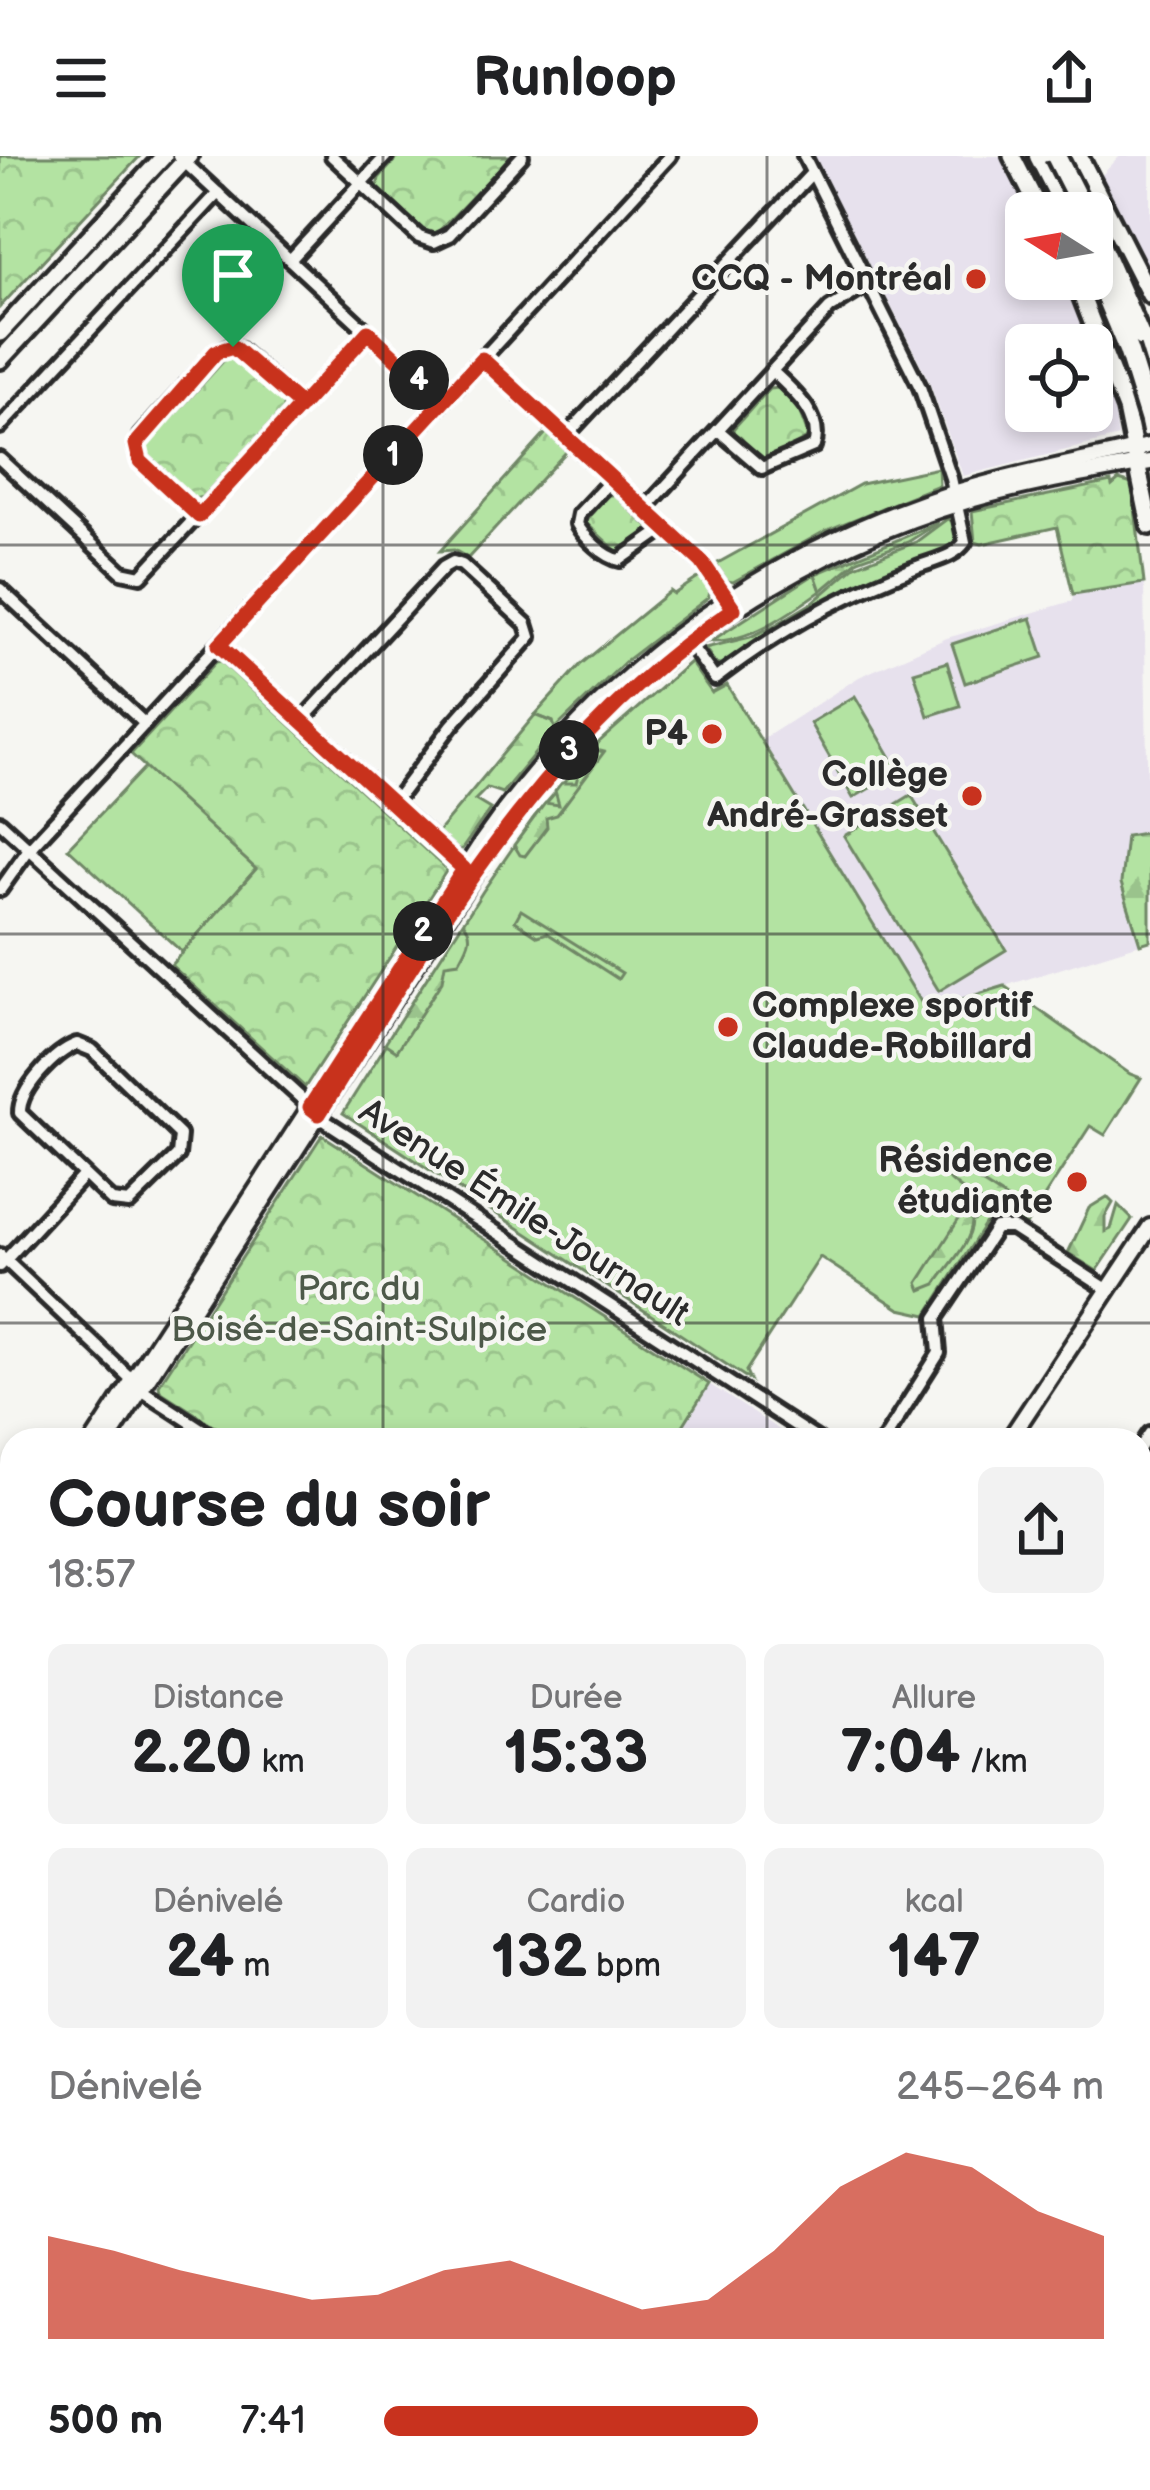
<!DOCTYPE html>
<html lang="fr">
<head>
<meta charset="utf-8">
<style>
	body { margin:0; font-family:"Balsamiq Sans",sans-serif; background:#f2f2f2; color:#202124; height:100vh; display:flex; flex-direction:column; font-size:45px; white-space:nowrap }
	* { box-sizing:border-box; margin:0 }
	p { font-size:39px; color:#757577 }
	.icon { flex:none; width:66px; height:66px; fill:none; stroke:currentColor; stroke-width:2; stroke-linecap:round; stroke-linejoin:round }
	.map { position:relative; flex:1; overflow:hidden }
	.details { position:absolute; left:0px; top:1272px; width:1152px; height:1062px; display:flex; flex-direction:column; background:#fff; border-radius:36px 36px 0 0; box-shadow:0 6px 18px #0003 }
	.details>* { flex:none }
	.needle { width:78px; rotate:281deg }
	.fabs { position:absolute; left:1005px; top:36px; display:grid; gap:24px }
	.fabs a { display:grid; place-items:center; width:108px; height:108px; border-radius:18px; background:#fff; box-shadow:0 6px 18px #0003; font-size:60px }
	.pin { position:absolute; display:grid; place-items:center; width:102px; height:102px; color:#fff; margin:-123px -51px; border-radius:50% 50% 50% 0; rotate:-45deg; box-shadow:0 0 12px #0007 }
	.pin .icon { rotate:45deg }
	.km { position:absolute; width:60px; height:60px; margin:-30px; border-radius:50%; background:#222; color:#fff; font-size:33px; line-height:60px; text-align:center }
	.round { display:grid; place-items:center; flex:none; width:126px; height:126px; border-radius:18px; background:#f2f2f2 }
	.overview { display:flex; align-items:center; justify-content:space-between; height:204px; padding:0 48px }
	h1 { font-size:66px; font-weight:700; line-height:90px }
	.stats { display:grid; grid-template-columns:repeat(3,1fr); gap:18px; height:204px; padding:12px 48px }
	.stats div { display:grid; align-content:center; border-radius:18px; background:#f2f2f2; text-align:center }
	.stats b { font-size:60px; font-weight:700 }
	.stats small { font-size:33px; font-weight:400 }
	.stats p { font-size:33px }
	.chart { height:336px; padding:24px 48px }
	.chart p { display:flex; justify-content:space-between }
	.chart svg { width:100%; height:216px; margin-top:12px; fill:#c8321e; opacity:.7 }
	ul { padding:0 48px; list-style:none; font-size:39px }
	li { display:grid; grid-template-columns:192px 144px 1fr; align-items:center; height:90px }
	li i { height:30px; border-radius:15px; background:#c8321e }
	header { display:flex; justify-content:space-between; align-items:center; height:156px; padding:0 48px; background:#fff; font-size:54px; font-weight:700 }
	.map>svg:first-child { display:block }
</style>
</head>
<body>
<header><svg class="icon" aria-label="menu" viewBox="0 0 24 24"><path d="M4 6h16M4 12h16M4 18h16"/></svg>Runloop<svg class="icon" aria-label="share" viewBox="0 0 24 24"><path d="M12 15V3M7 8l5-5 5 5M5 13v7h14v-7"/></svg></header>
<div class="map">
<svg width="1150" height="2334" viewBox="0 0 1150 2334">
	<defs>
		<pattern id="industrial-furrows" width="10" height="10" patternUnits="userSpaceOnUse" patternTransform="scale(3)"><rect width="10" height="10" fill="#e7e1ed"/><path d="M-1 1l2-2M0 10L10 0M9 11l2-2" fill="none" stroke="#c6c1cb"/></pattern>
		<pattern id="forest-firs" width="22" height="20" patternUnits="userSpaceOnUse" patternTransform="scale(3)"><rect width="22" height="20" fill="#b3e3a2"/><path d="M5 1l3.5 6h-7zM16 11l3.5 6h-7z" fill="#9ac38c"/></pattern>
		<pattern id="park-crowns" width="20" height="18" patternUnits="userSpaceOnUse" patternTransform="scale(3)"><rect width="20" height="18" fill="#b3e3a2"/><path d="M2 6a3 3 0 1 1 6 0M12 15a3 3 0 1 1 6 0" fill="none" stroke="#9ac38c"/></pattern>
	</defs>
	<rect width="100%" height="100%" fill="#f6f6f2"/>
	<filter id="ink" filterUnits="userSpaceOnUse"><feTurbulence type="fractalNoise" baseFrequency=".00833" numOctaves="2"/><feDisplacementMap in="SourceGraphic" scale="24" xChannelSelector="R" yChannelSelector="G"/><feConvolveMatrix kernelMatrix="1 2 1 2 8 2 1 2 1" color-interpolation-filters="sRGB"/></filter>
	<g filter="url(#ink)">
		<g fill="#e7e1ed">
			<polygon points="815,0 1000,0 1029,57 1026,57 1026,123 1063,123 1092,189 1026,189 1026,255 1092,255 1092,189 1114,252 1118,281 963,320 929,225"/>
			<polygon points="1120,0 1150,0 1150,119 1100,21"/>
			<polygon points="1144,427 1150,785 927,854 760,585 859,521 947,482 1072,445 1073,438"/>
			<polygon points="709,1228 795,1284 674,1284"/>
		</g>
		<g fill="url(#industrial-furrows)">
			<polygon points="0,1997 12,2005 12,2270 0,2262"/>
			<polygon points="92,2322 324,2322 317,2334 110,2334"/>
		</g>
		<g fill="#b3e3a2" stroke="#6f8766" stroke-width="3">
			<polygon points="938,312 939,329 825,375 733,426 727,425 716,408 861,328"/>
			<polygon points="947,363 957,366 960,379 955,390 835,440 723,509 715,507 705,492 750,481 777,468 812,447 855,410 916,386"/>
			<path d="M815 418 821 435C790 457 750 486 711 485Z"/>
			<polygon points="701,420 710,434 709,441 627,504 555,573 553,566 535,559 581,508 670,435 674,438"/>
			<polygon points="1031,462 1044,501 965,527 952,488"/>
			<polygon points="690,506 712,537 727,529 926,854 1005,830 1130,918 1141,922 1105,979 1090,970 1026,1069 1003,1058 988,1064 927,1159 900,1153 820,1101 746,1215 750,1224 343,957 483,735 534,661 600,585"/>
			<polygon points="947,506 960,550 928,560 914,516"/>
			<polygon points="855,540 899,615 853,642 810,567"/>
			<polygon points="145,611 256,713 182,796 68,692"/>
			<polygon points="911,639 1006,794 939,835 844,680"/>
		</g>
		<g fill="url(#forest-firs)" stroke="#6f8766" stroke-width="3">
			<polygon points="938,367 908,386 858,404 821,435 815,418"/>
			<polygon points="535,559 553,566 555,573 502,637 487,632 475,644 490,653 462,693 456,694 437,677"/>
			<polygon points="592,593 604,596 557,659 546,662 547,671 525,700 520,699 514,689 545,647 559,649 555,635 561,627 576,627 582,604"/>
			<polygon points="1150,676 1150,785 1140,788 1121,727 1126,680"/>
			<polygon points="521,754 622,817 618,823 547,777 538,780 515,765"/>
			<path d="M463 766C476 780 467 791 459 806L445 808 442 825 397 895 385 887Z"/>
			<path d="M950 1007 1032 1059 1026 1069 1007 1058 997 1059C982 1043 958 1036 945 1018Z"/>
			<polygon points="1107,1041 1113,1047 1105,1061 1105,1076 1111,1073 1118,1049 1132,1063 1097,1115 1068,1097 1089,1052"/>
			<path d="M974 1048 986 1055 985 1059 972 1066C971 1088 948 1110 936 1128L921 1134 918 1127 968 1049Z"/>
		</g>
		<g fill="url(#park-crowns)" stroke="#6f8766" stroke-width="3">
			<polygon points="0,0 140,0 0,151"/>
			<polygon points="399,0 512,0 435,79 426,76 377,32 379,22"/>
			<polygon points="227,201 236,203 283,246 283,254 203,341 194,343 148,299 145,291"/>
			<polygon points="778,232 798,252 809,281 765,305 734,279 733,273 769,233"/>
			<polygon points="547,276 567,295 468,402 454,394 440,395"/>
			<polygon points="1119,324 1132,328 1144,427 1073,438 1057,371 982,388 975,386 972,355 1111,326 1112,330"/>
			<polygon points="607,339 615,339 648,371 648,377 619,397 585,366"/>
			<polygon points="221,505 447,714 305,931 171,809 256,713 131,598 216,506"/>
			<polygon points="322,979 709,1228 674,1284 236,1284 160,1235 159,1229"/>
			<polygon points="1150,1292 1150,1495 1140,1489 1140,1308"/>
		</g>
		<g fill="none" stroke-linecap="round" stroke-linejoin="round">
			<g stroke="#2b2b2b" stroke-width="20">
				<g id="street">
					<polyline points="178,0 443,246"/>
					<polyline points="332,0 419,81 434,86 449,79 522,0"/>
					<polyline points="290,104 386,0"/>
					<polyline points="482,203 702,407 731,449"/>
					<polyline points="0,271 218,37"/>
					<path d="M718 274 762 312 814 290C824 260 792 234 772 215"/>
					<polyline points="566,280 812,17"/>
					<polyline points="0,303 122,416 141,420 368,177"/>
					<path d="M612 323 579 358 577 368C585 382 604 401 620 404L664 373"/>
					<polyline points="644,354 830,152 869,128"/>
					<polyline points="199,360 141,305 136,291 140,280 216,196 227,191 239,193 301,250"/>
					<polyline points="0,433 145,568"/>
					<path d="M687 484 715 523C776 476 845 438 917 411 934 404 955 401 965 386L951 322 920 231 804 0"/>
					<polyline points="219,489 469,716"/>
					<polyline points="301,565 444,411 453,406 462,409 526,468 530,481 452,569 392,649"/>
					<polyline points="0,666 327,966 818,1284"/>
					<polyline points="0,734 29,693 670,0"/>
					<path d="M77 888 92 894 180 979 178 999 129 1047 112 1045 20 957C19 933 55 896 77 888Z"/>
					<polyline points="0,1099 146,1237 218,1284"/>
					<polyline points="0,1110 84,1019"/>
					<polyline points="884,1284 939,1197 936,1162 996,1072 1012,1072 1107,1133"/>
					<polyline points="1140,1292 1150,1277"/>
					<polyline points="1140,1499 1150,1506"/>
					<polyline points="12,1606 7,1621 12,1634"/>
					<polyline points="1140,1639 1150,1624"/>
					<polyline points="0,1742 12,1749"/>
					<polyline points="1140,1801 1150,1786"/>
					<polyline points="1140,1911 1150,1918"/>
					<polyline points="0,1976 12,1958"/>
					<polyline points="0,1982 12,1990"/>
					<polyline points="1140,2309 1150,2294"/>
					<polyline points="502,2322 521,2334"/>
					<polyline points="466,2334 472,2322"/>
					<polyline points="576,2334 584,2322"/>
					<polyline points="680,2334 688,2322"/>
					<polyline points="788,2334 796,2322"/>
					<polyline points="1124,2334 1132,2322"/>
				</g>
			</g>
			<g stroke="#2b2b2b" stroke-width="22">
				<g id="secondary">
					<path d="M94 1284 482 686C590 529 745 409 926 346 998 321 1074 308 1148 290"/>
					<path d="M108 1284 495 686C611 522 777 401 970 344 1029 327 1090 317 1150 306"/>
					<polyline points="1009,1284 1150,1071"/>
					<polyline points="0,1430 12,1411"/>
					<polyline points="0,1451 12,1432"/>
					<polyline points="1140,1956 1150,1941"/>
					<polyline points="1140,2136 1150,2120"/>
					<polyline points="332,2334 339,2322"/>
					<polyline points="890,2334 898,2322"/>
					<polyline points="1010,2334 1018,2322"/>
				</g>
			</g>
			<g stroke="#2b2b2b" stroke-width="24">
				<g id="primary">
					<polyline points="1012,0 1041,57"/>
					<polyline points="1079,0 1150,139"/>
					<polyline points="1075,123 1126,253 1150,370"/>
					<polyline points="0,177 164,0"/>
					<polyline points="0,204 189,0"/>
				</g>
			</g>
			<g stroke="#2b2b2b" stroke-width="27">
				<g id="highway">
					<polyline points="1039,0 1068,57"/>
					<polyline points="1140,180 1150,209"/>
				</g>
			</g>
			<use href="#street" stroke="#f6f6f2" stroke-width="10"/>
			<use href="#secondary" stroke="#f6f6f2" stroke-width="14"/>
			<use href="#primary" stroke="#f6f6f2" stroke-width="15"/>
			<use href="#highway" stroke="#f6f6f2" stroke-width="18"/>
			<g stroke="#2b2b2b" stroke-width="3" stroke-dasharray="18 9" stroke-linecap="butt">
				<polyline points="0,2290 12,2297"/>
				<polyline points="49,2322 68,2334"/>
			</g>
			<g stroke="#2b2b2b" stroke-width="27" stroke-linecap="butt">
				<g id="highway-bridge">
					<polyline points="1056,0 1085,57"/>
					<polyline points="1092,70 1140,180"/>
					<polyline points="1092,108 1128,194 1150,265"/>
				</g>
			</g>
			<use href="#highway-bridge" stroke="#f6f6f2" stroke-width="18"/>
		</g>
	</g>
	<g fill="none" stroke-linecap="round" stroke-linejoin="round" filter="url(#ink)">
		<g stroke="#fff" stroke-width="24">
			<path id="route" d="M233 191 216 196 136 288 140 305 199 360 361 184 368 176 442 246 219 489 464 713 310 951 319 958C437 770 545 579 734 453L702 406 482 203 442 246 435 239 368 176 301 250 233 191"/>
		</g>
		<use href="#route" stroke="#c8321e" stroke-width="15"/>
	</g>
	<path fill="none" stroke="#2b2b2b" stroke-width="3" stroke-opacity="0.55" d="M383 0V1284M767 0V1284M0 389H1150M0 778H1150M0 1167H1150M0 1556H12M1140 1556H1150M0 1945H12M1140 1945H1150M383 2322V2334M767 2322V2334"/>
	<g fill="#c8321e" stroke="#f6f6f2" stroke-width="4.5">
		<circle cx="976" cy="123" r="12"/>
		<circle cx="712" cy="578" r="12"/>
		<circle cx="972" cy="640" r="12"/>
		<circle cx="728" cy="871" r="12"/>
		<circle cx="1077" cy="1026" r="12"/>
	</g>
	<g text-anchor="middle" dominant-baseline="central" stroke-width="9" stroke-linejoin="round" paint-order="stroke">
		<g font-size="36" font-weight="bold" fill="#2b2b2b" stroke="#f6f6f2" text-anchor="end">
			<text x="952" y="123">CCQ - Montréal</text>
			<text x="688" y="578">P4</text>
			<text x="948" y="619">Collège<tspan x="948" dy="41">André-Grasset</tspan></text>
			<text x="752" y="850" text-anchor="start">Complexe sportif<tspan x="752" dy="41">Claude-Robillard</tspan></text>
			<text x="1053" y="1005">Résidence<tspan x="1053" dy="41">étudiante</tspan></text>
		</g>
		<g font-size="36" fill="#2b2b2b" stroke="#f6f6f2">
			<text transform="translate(524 1057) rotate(33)">Avenue Émile-Journault</text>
		</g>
		<g font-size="36" fill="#4d5949" stroke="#f6f6f2">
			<text x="359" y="1133">Parc du<tspan x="359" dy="41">Boisé-de-Saint-Sulpice</tspan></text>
		</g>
	</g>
</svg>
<div class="fabs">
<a><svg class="needle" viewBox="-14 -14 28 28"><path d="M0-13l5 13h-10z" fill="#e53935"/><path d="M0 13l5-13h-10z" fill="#757577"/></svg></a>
<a><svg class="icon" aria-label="locate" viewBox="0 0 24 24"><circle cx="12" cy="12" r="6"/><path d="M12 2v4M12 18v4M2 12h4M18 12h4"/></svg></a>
</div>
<div class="pin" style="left:233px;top:191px;background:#1e9e55"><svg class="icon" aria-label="arrive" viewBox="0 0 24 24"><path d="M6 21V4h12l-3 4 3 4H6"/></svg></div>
<b class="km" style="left:393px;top:299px">1</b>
<b class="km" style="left:423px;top:775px">2</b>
<b class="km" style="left:569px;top:594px">3</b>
<b class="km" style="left:419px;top:224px">4</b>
<section class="details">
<div class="overview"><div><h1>Course du soir</h1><p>18:57</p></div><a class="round"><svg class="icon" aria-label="share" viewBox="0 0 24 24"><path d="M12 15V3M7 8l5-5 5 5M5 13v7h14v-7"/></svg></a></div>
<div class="stats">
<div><p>Distance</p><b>2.20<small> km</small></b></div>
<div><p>Durée</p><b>15:33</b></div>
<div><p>Allure</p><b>7:04<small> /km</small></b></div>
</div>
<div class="stats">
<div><p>Dénivelé</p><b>24<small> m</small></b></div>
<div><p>Cardio</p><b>132<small> bpm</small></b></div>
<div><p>kcal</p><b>147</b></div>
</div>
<div class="chart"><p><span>Dénivelé</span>245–264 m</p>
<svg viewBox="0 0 160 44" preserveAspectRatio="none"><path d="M0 44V23L10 26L20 30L30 33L40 36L50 35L60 30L70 28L80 33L90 38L100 36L110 26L120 13L130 6L140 9L150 18L160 23V44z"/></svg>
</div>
<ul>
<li><b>500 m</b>7:41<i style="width:52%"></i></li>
</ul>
</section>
</div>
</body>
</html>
